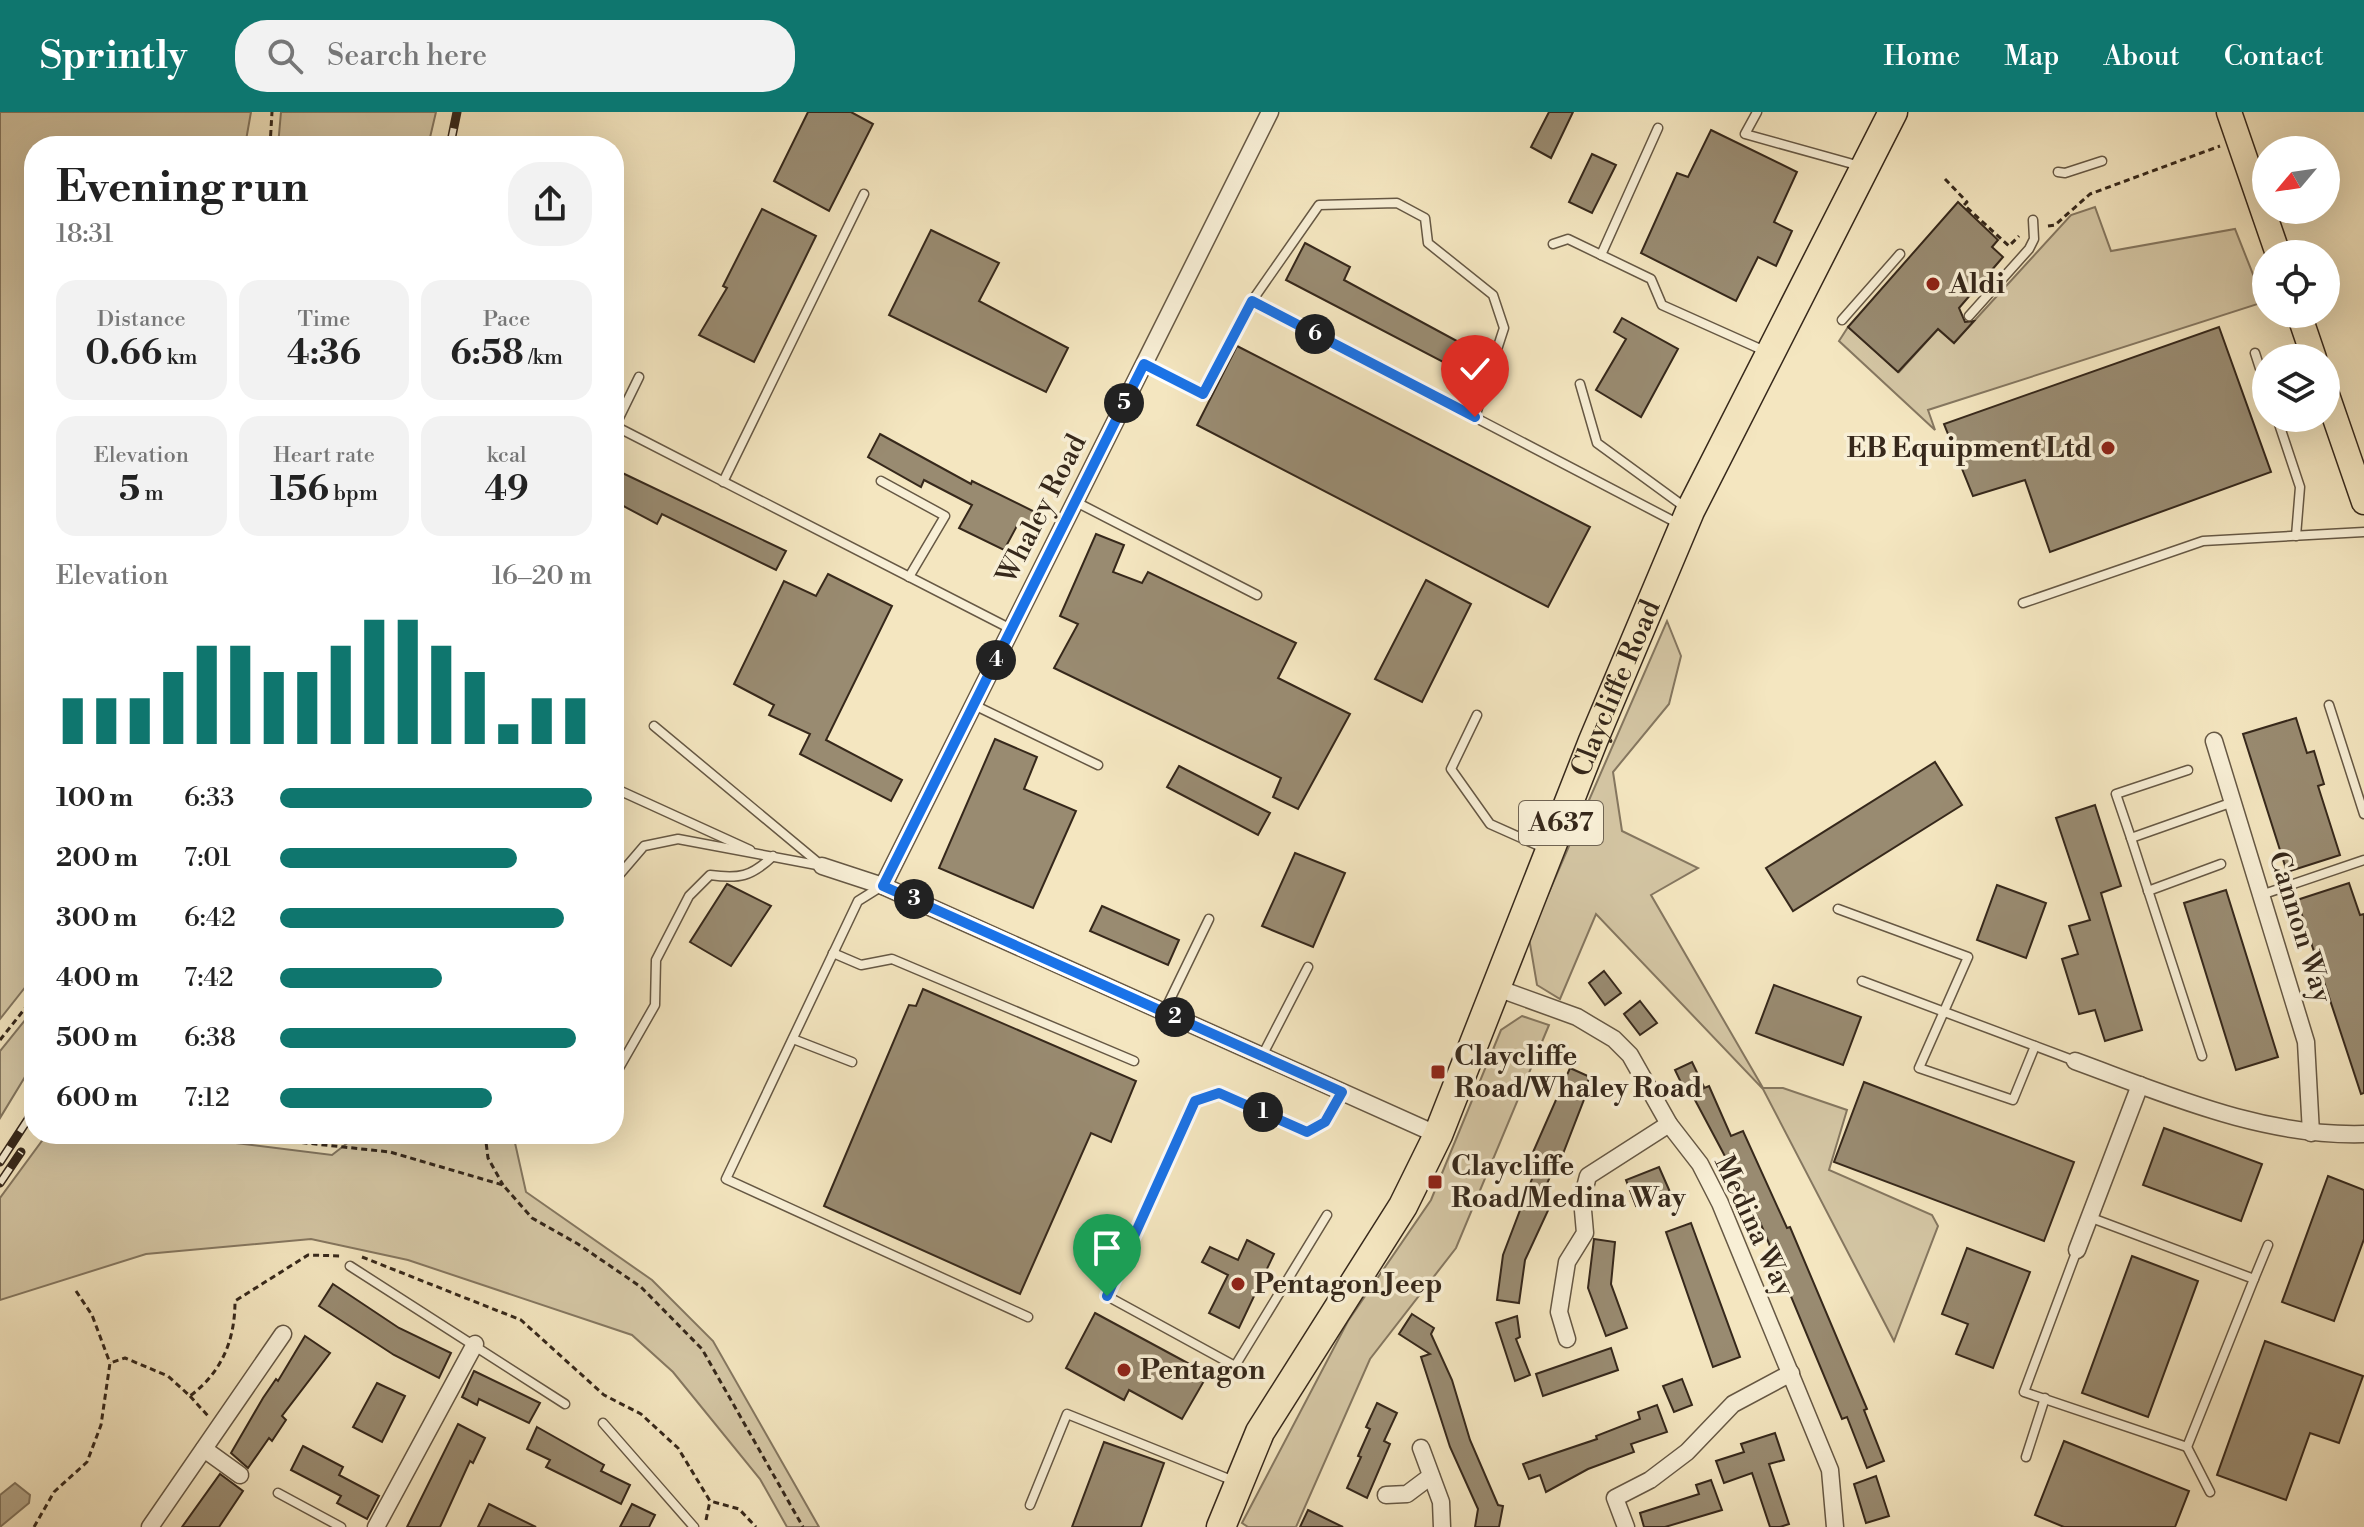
<!DOCTYPE html>
<html lang="en">
<head>
<meta charset="utf-8">
<style>
	body { margin:0; font-family:"Libre Bodoni",serif; background:#f2f2f2; color:#222; height:100vh; display:flex; flex-direction:column; font-size:30px; white-space:nowrap }
	* { box-sizing:border-box; margin:0 }
	p { font-size:26px; color:#767676 }
	.icon { flex:none; width:44px; height:44px; fill:none; stroke:currentColor; stroke-width:2; stroke-linecap:round; stroke-linejoin:round }
	.map { position:relative; flex:1; overflow:hidden }
	.drawer { position:absolute; left:24px; top:24px; width:600px; height:1008px; display:flex; flex-direction:column; background:#fff; border-radius:32px; box-shadow:0 8px 32px #0002 }
	.drawer>* { flex:none }
	.needle { width:52px; rotate:241deg }
	.tools { position:absolute; left:2252px; top:24px; display:grid; gap:16px }
	.tools a { display:grid; place-items:center; width:88px; height:88px; border-radius:50%; background:#fff; box-shadow:0 8px 32px #0002; font-size:40px }
	.pin { position:absolute; display:grid; place-items:center; width:68px; height:68px; color:#fff; margin:-82px -34px; border-radius:50% 50% 50% 0; rotate:-45deg; box-shadow:0 0 8px #0007 }
	.pin .icon { rotate:45deg }
	.km { position:absolute; width:40px; height:40px; margin:-20px; border-radius:50%; background:#222; color:#fff; font-size:22px; line-height:40px; text-align:center }
	.round { display:grid; place-items:center; flex:none; width:84px; height:84px; border-radius:32px; background:#f2f2f2 }
	.head { display:flex; align-items:center; justify-content:space-between; height:136px; padding:0 32px }
	h1 { font-size:44px; font-weight:700; line-height:60px }
	.figures { display:grid; grid-template-columns:repeat(3,1fr); gap:12px; height:136px; padding:8px 32px }
	.figures div { display:grid; align-content:center; border-radius:20px; background:#f2f2f2; text-align:center }
	.figures b { font-size:34px; font-weight:700 }
	.figures small { font-size:22px; font-weight:400 }
	.figures p { font-size:22px }
	.chart { height:224px; padding:16px 32px }
	.chart p { display:flex; justify-content:space-between }
	.chart svg { width:100%; height:144px; margin-top:8px; stroke:#0f766e; stroke-width:6 }
	ul { padding:0 32px; list-style:none; font-size:26px }
	li { display:grid; grid-template-columns:128px 96px 1fr; align-items:center; height:60px }
	li i { height:20px; border-radius:10px; background:#0f766e }
	header { display:flex; align-items:center; gap:48px; box-sizing:border-box; height:112px; padding:0 40px; background:#0f766e; color:#fff }
	header strong { font-size:38px }
	nav { display:flex; gap:44px; margin-inline-start:auto; font-size:28px }
	.search { width:560px; height:72px; background:#f2f2f2; display:flex; align-items:center; gap:20px; box-sizing:border-box; padding:0 28px; border-radius:32px; color:#767676; font-size:30px }
	.map>svg:first-child { display:block }
</style>
</head>
<body>
<header>
<strong>Sprintly</strong>
<div class="search"><svg class="icon" aria-label="search" viewBox="0 0 24 24"><circle cx="10" cy="10" r="6"/><path d="M15 15l6 6"/></svg>Search here</div>
<nav><a>Home</a><a>Map</a><a>About</a><a>Contact</a></nav>
</header>
<div class="map">
<svg width="2364" height="1415" viewBox="0 0 2364 1415">
	<rect width="100%" height="100%" fill="#f4e6c0"/>
	<filter id="stains"><feTurbulence type="fractalNoise" baseFrequency=".0025" numOctaves="4"/><feColorMatrix values="0 0 0 0 .2 0 0 0 0 .09 0 0 0 0 .02 0 0 0 .5 -.17"/></filter>
	<radialGradient id="worn" r=".72"><stop offset=".6" stop-color="#630" stop-opacity="0"/><stop offset="1" stop-color="#630" stop-opacity=".3"/></radialGradient>
	<g fill="#d4c6a4" stroke="#857760" stroke-width="2">
		<polygon points="0,0 251,0 245,34 34,34 34,864 0,907"/>
		<polygon points="281,0 436,0 428,34 278,34"/>
		<polygon points="2095,95 2111,139 2235,117 2264,190 1928,298 1935,318 1839,229 1848,215 1899,260 1938,217 1954,231 2071,103"/>
		<polygon points="1667,509 1681,544 1669,592 1613,660 1622,719 1698,756 1651,783 1763,976 1783,976 1847,998 1829,1058 1932,1103 1938,1114 1894,1229 1763,977 1596,802 1560,887 1537,873 1529,826"/>
		<polygon points="34,897 34,950 0,1006 0,939"/>
		<polygon points="1522,904 1549,913 1456,1136 1370,1247 1296,1415 1248,1415 1242,1411 1348,1209 1431,1088 1501,918"/>
		<polygon points="47,1022 162,1022 332,1043 359,1022 513,1022 526,1080 652,1168 713,1229 819,1415 787,1415 760,1367 673,1260 632,1223 408,1148 311,1127 146,1142 0,1188 0,1086"/>
	</g>
	<polygon fill="#b3a588" stroke="#81735c" stroke-width="2" points="15,1371 30,1383 29,1391 0,1415 0,1383"/>
	<g fill="#998b71" stroke="#36281b" stroke-width="2">
		<polygon points="808,0 851,0 873,12 829,99 774,69"/>
		<polygon points="1549,0 1573,0 1551,46 1531,35"/>
		<polygon points="1711,18 1797,60 1774,110 1792,119 1776,154 1758,145 1736,189 1641,141 1677,61 1688,65"/>
		<polygon points="1592,42 1616,53 1592,101 1569,90"/>
		<polygon points="1958,90 1998,128 1992,135 2003,145 1959,196 1965,210 1974,209 1954,231 1938,217 1898,260 1848,215"/>
		<polygon points="762,97 816,124 754,250 699,223 727,176 723,174"/>
		<polygon points="931,118 999,151 979,189 1068,236 1046,280 889,203"/>
		<polygon points="1305,131 1350,155 1344,168 1479,241 1468,263 1286,168"/>
		<polygon points="1622,206 1678,237 1641,305 1596,278 1626,227 1614,220"/>
		<polygon points="2219,215 2271,360 2050,440 2025,368 1973,384 1944,312"/>
		<polygon points="1237,234 1590,415 1548,495 1197,313"/>
		<polygon points="880,322 971,372 972,369 1037,401 1029,417 1018,412 1004,438 959,416 972,393 924,368 921,375 868,345"/>
		<polygon points="614,357 786,439 776,458 662,402 657,412 614,389"/>
		<polygon points="1096,422 1124,433 1113,460 1142,471 1148,460 1296,531 1278,566 1350,602 1298,697 1273,685 1281,666 1054,556 1078,512 1060,504"/>
		<polygon points="828,462 892,494 826,628 902,668 891,689 800,642 810,622 769,603 774,593 734,572 784,469 816,484"/>
		<polygon points="1426,468 1471,492 1422,590 1375,567"/>
		<polygon points="2296,606 2307,641 2314,639 2324,672 2318,674 2340,743 2287,760 2243,622"/>
		<polygon points="995,627 1037,645 1024,677 1076,699 1033,796 939,756"/>
		<polygon points="1935,650 1962,693 1793,799 1766,756"/>
		<polygon points="1179,654 1270,701 1258,723 1167,675"/>
		<polygon points="2095,693 2121,774 2101,781 2142,918 2105,929 2095,898 2079,902 2062,847 2078,842 2069,814 2090,808 2056,706"/>
		<polygon points="1295,741 1345,761 1313,835 1262,814"/>
		<polygon points="2349,771 2360,803 2364,802 2364,981 2361,982 2297,788"/>
		<polygon points="727,772 771,794 731,854 690,830"/>
		<polygon points="1997,773 2046,791 2026,846 1977,828"/>
		<polygon points="2226,778 2278,945 2236,958 2184,791"/>
		<polygon points="1102,794 1179,828 1168,853 1090,819"/>
		<polygon points="1604,859 1621,881 1605,893 1589,871"/>
		<polygon points="1774,873 1861,905 1843,953 1756,921"/>
		<polygon points="923,877 1136,969 1111,1030 1091,1021 1020,1182 824,1094 909,893 916,894"/>
		<polygon points="1640,889 1657,911 1640,923 1624,902"/>
		<polygon points="1692,950 1704,975 1687,983 1675,958"/>
		<polygon points="1570,956 1590,965 1587,971 1590,972 1559,1052 1556,1050 1544,1079 1552,1083 1551,1092 1525,1148 1519,1191 1497,1188 1503,1143 1538,1051 1530,1047"/>
		<polygon points="1864,970 2074,1050 2044,1129 1834,1050"/>
		<polygon points="1709,974 1731,1024 1743,1019 1787,1116 1790,1115 1867,1297 1864,1298 1884,1349 1867,1356 1847,1305 1842,1307 1760,1110 1695,988 1700,986 1697,979"/>
		<polygon points="2164,1016 2262,1052 2241,1109 2143,1073"/>
		<polygon points="1659,1055 1670,1080 1636,1094 1626,1068"/>
		<polygon points="2328,1064 2364,1078 2364,1127 2334,1209 2282,1190"/>
		<polygon points="1691,1111 1740,1245 1713,1255 1666,1120"/>
		<polygon points="1594,1127 1615,1130 1611,1172 1627,1216 1606,1224 1588,1176"/>
		<polygon points="1247,1128 1274,1142 1239,1216 1209,1201 1228,1163 1202,1150 1210,1135 1238,1148"/>
		<polygon points="1967,1136 2030,1160 1993,1256 1956,1242 1968,1212 1942,1202"/>
		<polygon points="2132,1144 2198,1169 2148,1305 2082,1281"/>
		<polygon points="333,1172 399,1216 451,1241 439,1266 394,1243 319,1194"/>
		<polygon points="1095,1201 1208,1262 1182,1307 1129,1278 1124,1288 1066,1256"/>
		<polygon points="1412,1202 1434,1216 1431,1222 1452,1268 1470,1328 1498,1393 1503,1394 1499,1415 1475,1415 1478,1397 1450,1335 1421,1245 1430,1242 1399,1222"/>
		<polygon points="1517,1204 1520,1225 1516,1227 1530,1263 1515,1269 1496,1211"/>
		<polygon points="305,1224 330,1241 282,1304 286,1308 272,1329 269,1326 248,1356 231,1341 263,1286 276,1267 278,1269"/>
		<polygon points="2265,1229 2363,1264 2339,1331 2310,1321 2286,1388 2217,1363"/>
		<polygon points="1611,1236 1618,1258 1543,1284 1536,1262"/>
		<polygon points="474,1259 540,1291 529,1311 479,1287 477,1293 462,1285"/>
		<polygon points="1682,1267 1692,1293 1674,1300 1663,1274"/>
		<polygon points="377,1271 405,1284 382,1330 353,1315"/>
		<polygon points="1377,1291 1397,1301 1384,1329 1390,1332 1367,1386 1347,1376 1361,1345 1358,1344 1370,1317 1366,1315"/>
		<polygon points="1657,1293 1667,1320 1631,1332 1634,1340 1588,1357 1546,1380 1540,1363 1529,1367 1523,1352 1597,1327 1596,1324 1640,1307 1638,1300"/>
		<polygon points="458,1312 485,1326 473,1351 470,1349 440,1415 407,1415"/>
		<polygon points="537,1315 604,1353 601,1359 630,1373 621,1392 546,1355 550,1348 527,1337"/>
		<polygon points="1775,1321 1784,1348 1769,1352 1789,1412 1780,1415 1770,1415 1752,1361 1724,1371 1716,1349 1744,1340 1741,1332"/>
		<polygon points="2064,1329 2189,1379 2175,1415 2064,1415 2035,1403"/>
		<polygon points="1104,1330 1164,1351 1141,1415 1072,1415"/>
		<polygon points="303,1334 343,1355 339,1363 379,1384 367,1407 337,1391 341,1384 291,1358"/>
		<polygon points="220,1362 243,1379 219,1415 182,1415"/>
		<polygon points="1876,1364 1889,1404 1866,1411 1854,1372"/>
		<polygon points="1711,1368 1722,1398 1665,1415 1644,1415 1640,1401 1699,1382 1696,1373"/>
		<polygon points="489,1392 501,1398 536,1415 478,1415"/>
		<polygon points="632,1392 655,1403 649,1415 620,1415"/>
		<polygon points="1308,1398 1343,1415 1300,1415"/>
	</g>
	<g fill="none" stroke-linecap="round" stroke-linejoin="round">
		<g stroke="#665844" stroke-width="11">
			<g id="lane">
				<polyline points="1757,0 1745,22 1860,54"/>
				<polyline points="2058,60 2065,61 2102,49"/>
				<polyline points="1553,132 1568,127 1651,167 1662,193 1767,240"/>
				<polyline points="1601,143 1658,16"/>
				<polyline points="1252,189 1319,93 1397,91 1425,106 1428,131 1493,183 1504,216 1475,305"/>
				<polyline points="1969,204 2029,137 2034,127 2033,108"/>
				<polyline points="1842,208 1900,142"/>
				<polyline points="2255,241 2266,275"/>
				<polyline points="1144,252 1203,282 1252,189 1679,412"/>
				<polyline points="639,265 615,314 1011,517"/>
				<polyline points="1580,272 1597,331 1686,396"/>
				<polyline points="2277,306 2300,375 2296,424"/>
				<polyline points="881,369 945,404 909,465"/>
				<polyline points="723,370 864,82"/>
				<polyline points="1076,390 1257,483"/>
				<polyline points="2023,491 2203,429 2364,420"/>
				<polyline points="974,593 1098,653"/>
				<polyline points="2329,593 2364,702"/>
				<polyline points="1477,603 1451,657 1490,712 1546,737"/>
				<polyline points="654,614 821,753"/>
				<polyline points="614,676 750,738"/>
				<polyline points="2131,726 2116,682 2188,658"/>
				<polyline points="614,769 644,734 678,727 822,754"/>
				<polyline points="882,774 858,789 726,1067 1028,1205"/>
				<polyline points="2148,779 2221,752"/>
				<polyline points="2264,782 2364,748"/>
				<polyline points="1838,797 1968,845 1919,956 2013,988 2035,934"/>
				<polyline points="833,841 861,853 892,847 1134,949"/>
				<polyline points="1862,869 2075,949"/>
				<polyline points="1164,900 1209,807"/>
				<polyline points="793,927 852,950"/>
				<polyline points="1262,944 1308,855"/>
				<polyline points="2202,944 2131,726 2233,690"/>
				<path d="M615 963 655 893 656 848 689 784 710 763C739 767 751 765 773 744"/>
				<polyline points="1327,1103 1235,1254 1107,1184 1195,989 1219,981 1307,1020 1325,1010 1342,980"/>
				<polyline points="2077,1138 2024,1280 2187,1335 2254,1167 2089,1105"/>
				<polyline points="350,1154 565,1292"/>
				<polyline points="2254,1167 2268,1133"/>
				<polyline points="603,1311 694,1415"/>
				<polyline points="2187,1335 2210,1380"/>
				<polyline points="2026,1345 2045,1286"/>
				<polyline points="278,1381 341,1415"/>
				<polyline points="1030,1393 1067,1302 1234,1369"/>
			</g>
		</g>
		<g stroke="#665844" stroke-width="19">
			<g id="street">
				<polyline points="2214,629 2306,930 2311,1021"/>
				<polyline points="822,754 883,774 1438,1023"/>
				<polyline points="883,774 1270,0"/>
				<polyline points="1497,876 1577,905 1614,927 1630,943 1669,1012 1700,1052 1720,1091 1830,1358 1835,1415"/>
				<path d="M2075 949C2168 983 2263 1025 2364 1022"/>
				<polyline points="2077,1138 2140,973"/>
				<polyline points="1567,1227 1559,1200 1567,1150 1585,1121 1582,1087 1588,1064 1669,1012"/>
				<polyline points="1421,1336 1441,1390 1442,1415"/>
				<polyline points="204,1337 240,1363"/>
				<polyline points="1386,1383 1407,1382 1431,1364"/>
				<polyline points="150,1415 283,1222"/>
				<polyline points="376,1415 475,1232"/>
				<polyline points="1626,1415 1615,1386 1650,1368 1687,1340 1733,1292 1791,1261"/>
			</g>
		</g>
		<g stroke="#36281b" stroke-width="27">
			<g id="primary">
				<polyline points="2229,0 2278,142"/>
				<polyline points="2299,202 2314,246"/>
				<polyline points="2326,280 2364,390"/>
			</g>
		</g>
		<g stroke="#36281b" stroke-width="31">
			<g id="highway">
				<path id="s1" d="M1221 1415 1260 1320 1403 1094 1438 1023 1593 629 1690 399 1893 0"/>
			</g>
		</g>
		<g stroke="#36281b" stroke-width="3" stroke-dasharray="6 4" stroke-linecap="butt">
			<polyline points="270,34 272,0"/>
			<polyline points="1945,67 1967,90 1964,93 2009,134 2019,124"/>
			<polyline points="2048,114 2055,113 2090,82 2220,34"/>
			<polyline points="0,928 34,885"/>
			<polyline points="222,1022 390,1040 503,1073 532,1106 578,1132 641,1175 702,1237 803,1415"/>
			<polyline points="485,1022 488,1046 503,1073"/>
			<polyline points="362,1145 521,1208 604,1283 641,1302 678,1336 710,1389 739,1397 756,1415"/>
			<polyline points="76,1179 92,1203 110,1251"/>
			<polyline points="190,1284 208,1304"/>
			<polyline points="706,1408 710,1389"/>
			<path d="M34 1415 54 1380 87 1350 101 1313 110 1251 125 1246 168 1264 190 1284C222 1260 235 1228 235 1189L308 1143 342 1144"/>
		</g>
		<use href="#lane" stroke="#f8efd6" stroke-width="8"/>
		<use href="#street" stroke="#f8efd6" stroke-width="16"/>
		<use href="#primary" stroke="#f4e6c0" stroke-width="24"/>
		<use href="#highway" stroke="#f4e6c0" stroke-width="28"/>
		<g stroke="#36281b" stroke-width="9">
			<g id="rail">
				<polyline points="450,34 457,0"/>
				<polyline points="0,1050 34,998"/>
				<polyline points="0,1071 21,1040"/>
			</g>
		</g>
		<use href="#rail" stroke="#f8efd6" stroke-width="6" stroke-dasharray="18" stroke-linecap="butt"/>
	</g>
	<g fill="none" stroke-linecap="round" stroke-linejoin="round">
		<g stroke="#fff" stroke-width="16">
			<polyline id="route" points="1107,1184 1195,989 1219,981 1307,1020 1325,1010 1342,980 883,774 1144,252 1203,282 1252,189 1475,305"/>
		</g>
		<use href="#route" stroke="#1a73e8" stroke-width="10"/>
	</g>
	<g fill="#8f2418" stroke="#f8efd6" stroke-width="3">
		<circle cx="1933" cy="172" r="8"/>
		<circle cx="2108" cy="336" r="8"/>
		<rect x="1430" y="952" width="16" height="16" rx="4"/>
		<rect x="1427" y="1062" width="16" height="16" rx="4"/>
		<circle cx="1238" cy="1172" r="8"/>
		<circle cx="1124" cy="1258" r="8"/>
	</g>
	<g text-anchor="middle" dominant-baseline="central" stroke-width="7" stroke-linejoin="round" paint-order="stroke">
		<rect fill="#f8efd6" stroke="#706453" stroke-width="2" x="1519" y="689" width="84" height="44" rx="6"/>
		<g font-size="26" font-weight="bold" fill="#36281b">
			<text x="1561" y="711">A637</text>
		</g>
		<g font-size="28" font-weight="bold" fill="#36281b" stroke="#f8efd6" text-anchor="start">
			<text x="1949" y="172">Aldi</text>
			<text x="2092" y="336" text-anchor="end">EB Equipment Ltd</text>
			<text x="1454" y="944">Claycliffe<tspan x="1454" dy="32">Road/Whaley Road</tspan></text>
			<text x="1451" y="1054">Claycliffe<tspan x="1451" dy="32">Road/Medina Way</tspan></text>
			<text x="1254" y="1172">Pentagon Jeep</text>
			<text x="1140" y="1258">Pentagon</text>
		</g>
		<g font-size="28" fill="#36281b" stroke="#f8efd6">
			<text transform="translate(1042 397) rotate(-63)">Whaley Road</text>
			<text stroke="none"><textPath href="#s1" startOffset="930">Claycliffe Road</textPath></text>
			<text transform="translate(2300 815) rotate(73)">Cannon Way</text>
			<text transform="translate(1754 1114) rotate(65)">Medina Way</text>
		</g>
	</g>
	<rect width="100%" height="100%" filter="url(#stains)"/>
	<rect width="100%" height="100%" fill="url(#worn)"/>
</svg>
<div class="tools">
<a><svg class="needle" viewBox="-14 -14 28 28"><path d="M0-13l5 13h-10z" fill="#e53935"/><path d="M0 13l5-13h-10z" fill="#767676"/></svg></a>
<a><svg class="icon" aria-label="locate" viewBox="0 0 24 24"><circle cx="12" cy="12" r="6"/><path d="M12 2v4M12 18v4M2 12h4M18 12h4"/></svg></a>
<a><svg class="icon" aria-label="layers" viewBox="0 0 24 24"><path d="M12 4l9 5-9 5-9-5zM3 14l9 5 9-5"/></svg></a>
</div>
<div class="pin" style="left:1107px;top:1184px;background:#1e9e55"><svg class="icon" aria-label="arrive" viewBox="0 0 24 24"><path d="M6 21V4h12l-3 4 3 4H6"/></svg></div>
<div class="pin" style="left:1475px;top:305px;background:#d93025"><svg class="icon" aria-label="check" viewBox="0 0 24 24"><path d="M5 12l5 5 9-10"/></svg></div>
<b class="km" style="left:1263px;top:1000px">1</b>
<b class="km" style="left:1175px;top:905px">2</b>
<b class="km" style="left:914px;top:787px">3</b>
<b class="km" style="left:996px;top:548px">4</b>
<b class="km" style="left:1124px;top:291px">5</b>
<b class="km" style="left:1315px;top:222px">6</b>
<section class="drawer">
<div class="head"><div><h1>Evening run</h1><p>18:31</p></div><a class="round"><svg class="icon" aria-label="share" viewBox="0 0 24 24"><path d="M12 15V3M7 8l5-5 5 5M5 13v7h14v-7"/></svg></a></div>
<div class="figures">
<div><p>Distance</p><b>0.66<small> km</small></b></div>
<div><p>Time</p><b>4:36</b></div>
<div><p>Pace</p><b>6:58<small> /km</small></b></div>
</div>
<div class="figures">
<div><p>Elevation</p><b>5<small> m</small></b></div>
<div><p>Heart rate</p><b>156<small> bpm</small></b></div>
<div><p>kcal</p><b>49</b></div>
</div>
<div class="chart"><p><span>Elevation</span>16–20 m</p>
<svg viewBox="0 0 160 44" preserveAspectRatio="none"><path d="M5 44V30M15 44V30M25 44V30M35 44V22M45 44V14M55 44V14M65 44V22M75 44V22M85 44V14M95 44V6M105 44V6M115 44V14M125 44V22M135 44V38M145 44V30M155 44V30"/></svg>
</div>
<ul>
<li><b>100 m</b>6:33<i style="width:100%"></i></li>
<li><b>200 m</b>7:01<i style="width:76%"></i></li>
<li><b>300 m</b>6:42<i style="width:91%"></i></li>
<li><b>400 m</b>7:42<i style="width:52%"></i></li>
<li><b>500 m</b>6:38<i style="width:95%"></i></li>
<li><b>600 m</b>7:12<i style="width:68%"></i></li>
</ul>
</section>
</div>
</body>
</html>
